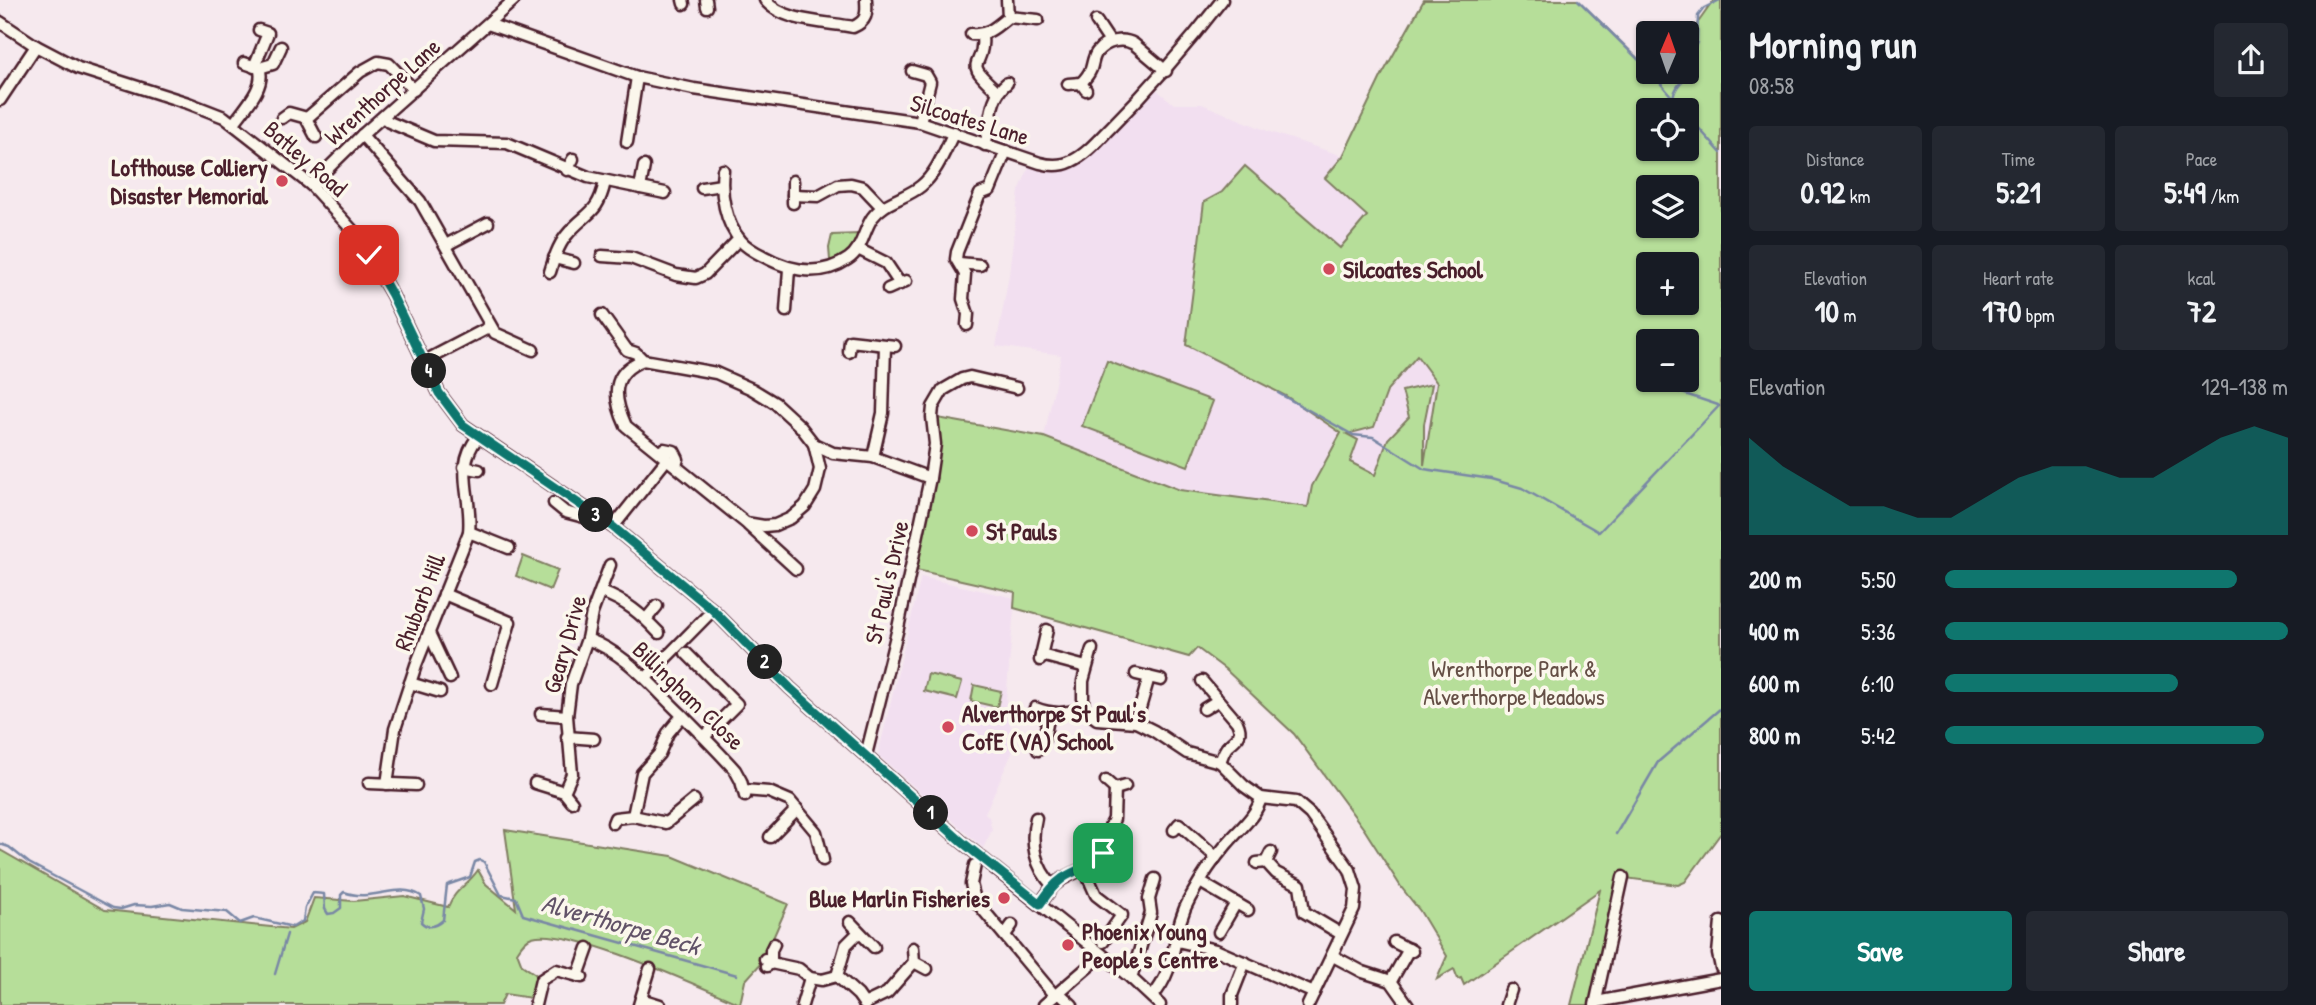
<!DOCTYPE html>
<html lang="en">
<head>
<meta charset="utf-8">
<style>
	body { margin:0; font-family:"Patrick Hand",sans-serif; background:#242831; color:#f1f3f6; height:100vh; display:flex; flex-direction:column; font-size:26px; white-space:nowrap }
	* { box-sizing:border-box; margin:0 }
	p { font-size:23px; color:#9ea1a6 }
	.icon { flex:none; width:38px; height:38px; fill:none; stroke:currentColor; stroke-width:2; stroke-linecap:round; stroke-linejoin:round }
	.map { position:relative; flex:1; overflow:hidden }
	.drawer { display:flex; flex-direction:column; background:#171b24; width:595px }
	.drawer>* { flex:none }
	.needle { width:46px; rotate:2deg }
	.fabs { position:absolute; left:1636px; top:21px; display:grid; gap:14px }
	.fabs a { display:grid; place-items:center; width:63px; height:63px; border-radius:7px; background:#171b24; box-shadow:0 2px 5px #0004; font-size:35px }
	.pin { position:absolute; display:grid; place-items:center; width:60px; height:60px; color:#fff; margin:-30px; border-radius:14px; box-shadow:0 4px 10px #0006 }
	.km { position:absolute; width:35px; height:35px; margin:-18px; border-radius:50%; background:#222; color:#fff; font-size:19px; line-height:35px; text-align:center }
	.round { display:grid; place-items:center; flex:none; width:74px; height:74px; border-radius:7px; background:#242831 }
	.summary { display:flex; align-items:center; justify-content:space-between; height:119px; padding:0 28px }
	h1 { font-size:38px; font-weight:700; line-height:52px }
	.figures { display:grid; grid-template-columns:repeat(3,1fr); gap:10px; height:119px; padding:7px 28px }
	.figures div { display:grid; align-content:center; border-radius:7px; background:#242831; text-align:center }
	.figures b { font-size:30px; font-weight:700 }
	.figures small { font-size:19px; font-weight:400 }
	.figures p { font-size:19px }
	.chart { height:196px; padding:14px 28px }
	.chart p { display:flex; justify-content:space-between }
	.chart svg { width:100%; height:126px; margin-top:7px; fill:#0f766e; opacity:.7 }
	.cta { display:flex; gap:14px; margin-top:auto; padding:14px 28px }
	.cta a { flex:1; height:80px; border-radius:7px; background:#0f766e; color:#fff; font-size:28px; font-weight:700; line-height:80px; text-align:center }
	.cta a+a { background:#242831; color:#f1f3f6 }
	ul { padding:0 28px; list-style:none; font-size:23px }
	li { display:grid; grid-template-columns:112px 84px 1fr; align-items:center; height:52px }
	li i { height:18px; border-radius:9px; background:#0f766e }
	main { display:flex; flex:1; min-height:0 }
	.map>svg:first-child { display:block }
</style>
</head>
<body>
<main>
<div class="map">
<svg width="1721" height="1005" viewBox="0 0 1721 1005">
	<rect width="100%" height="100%" fill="#f6e9ee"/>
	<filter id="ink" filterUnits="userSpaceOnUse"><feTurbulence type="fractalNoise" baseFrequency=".0143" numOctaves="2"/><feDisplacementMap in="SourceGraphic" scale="14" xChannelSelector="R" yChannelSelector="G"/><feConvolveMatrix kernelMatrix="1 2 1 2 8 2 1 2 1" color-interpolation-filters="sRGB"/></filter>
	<g filter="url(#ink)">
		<g fill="#f2dff0" fill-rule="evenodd">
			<path d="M1424 0H1578L1662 83 1683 110H1648V149H1687V115L1721 153V323H1676L1656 303H1687V264H1648V295L1634 281 1631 309 1637 359 1647 385 1437 383 1422 496 1307 532 1181 490 1044 437 1061 355 996 346 1009 275 1019 191 1032 160 1048 165H1059L1077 158 1152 86 1174 104H1202L1270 132 1343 156 1382 75ZM1648 187H1687V226H1648Z"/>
			<polygon points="921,577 1015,598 1005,712 1017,742 985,813 989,817 992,830 983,848 878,755"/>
		</g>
		<g fill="#b6de99" stroke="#807e62" stroke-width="2" fill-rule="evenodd">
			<path d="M1424 0H1578L1662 82 1668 72H1687V38L1714 0H1721V833L1685 882 1678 885 1626 878 1600 1005H1571L1600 890 1464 985 1461 978 1458 979 1454 969 1437 979 1447 956 1420 911 1401 887 1364 829 1294 734 1225 669 1197 648 1189 657 1014 608 1015 592 912 569 930 478 932 417 1044 437 1180 490 1308 507 1312 486 1341 433 1286 396 1186 345 1204 202 1222 192 1245 166 1340 248 1367 216 1325 178 1343 156 1382 75ZM1648 110H1687V149H1648ZM1648 187H1687V226H1648ZM1648 264H1687V303H1648ZM1648 341H1687V380H1648ZM1417 356 1437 383 1424 465V424L1432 384 1402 391 1409 417 1388 439 1375 475 1350 462 1358 440 1347 434 1374 427 1388 389Z"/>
			<polygon points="859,234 854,250 835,261 830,260 829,248 832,235"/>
			<polygon points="1107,361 1213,401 1188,466 1082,426"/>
			<polygon points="523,556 558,570 550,590 516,576"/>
			<polygon points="928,674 962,682 957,699 924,691"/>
			<polygon points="974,685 1001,691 997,707 971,701"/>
			<path d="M505 830 672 856 788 904 763 961 745 981 740 1004C700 987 570 926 532 937 525 939 521 946 517 952L522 965 538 976 531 998 505 994 500 1005H0V850L105 910 291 929 305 922 314 898 354 901 404 896 448 907C455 889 467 886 478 870L486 884 516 909Z"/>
		</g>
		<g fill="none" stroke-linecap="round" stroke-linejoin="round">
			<g stroke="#7987a5" stroke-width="2.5">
				<polyline points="1578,0 1648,69"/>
				<polyline points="1651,72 1683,110"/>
				<path d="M1673 97C1677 84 1681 82 1691 74L1688 66 1697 42 1698 16 1704 8 1720 0"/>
				<polyline points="1687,115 1721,153"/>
				<polyline points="1655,384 1718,405"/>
				<polyline points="1278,393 1353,435 1373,437 1424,469 1491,479 1522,488 1599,532 1719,406"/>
				<polyline points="1616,834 1658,762 1721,708"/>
				<path d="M0 844 9 847 29 863 113 908 121 909 134 905 152 906 170 903 182 908 227 912 240 923 254 918 293 927 303 921 305 908 313 893 324 894 325 909 328 914 334 913 341 908V895L344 892C372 903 398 881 421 896L424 909 421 922C428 929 435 927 443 920L447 885 470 877 475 862 480 860 484 862 501 895 516 898 523 915 737 975"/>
				<polyline points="275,974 287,934"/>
			</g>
			<g stroke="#4a1f2b" stroke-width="15">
				<g id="minor">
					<polyline points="683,0 684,4"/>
					<polyline points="706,0 707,7"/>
					<path d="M765 0C782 22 827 22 853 27 867 21 867 14 866 0"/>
					<polyline points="1008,17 1038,20"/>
					<polyline points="1096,21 1110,42"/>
					<polyline points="0,22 36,46 78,68 188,103 224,117 311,185 354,232 369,255 392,295 439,393 463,425 613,527 713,610 790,688 962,842 1131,978 1160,1005"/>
					<path d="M488 24 637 77 694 89 920 122 1040 163C1051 166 1062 166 1072 161 1087 154 1100 138 1112 126 1152 86 1188 44 1222 0"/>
					<path d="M971 34C987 36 996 27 1008 17L1007 0"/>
					<path d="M982 35C986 71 959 57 997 91"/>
					<polyline points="254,67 268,33 259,30"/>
					<polyline points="259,68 273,64 281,47"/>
					<polyline points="912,71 926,75 930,82 920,122"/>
					<path d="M1081 83C1085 79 1089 74 1091 69 1093 63 1093 57 1097 52 1106 41 1122 37 1134 44L1166 71"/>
					<polyline points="1068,84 1081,83 1086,90"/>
					<polyline points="0,100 36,46"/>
					<polyline points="383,117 389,122 434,141 507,143 588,177 665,193"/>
					<polyline points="282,118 289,113 307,118 360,72 378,62 389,64 414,90"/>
					<polyline points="306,118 316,137"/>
					<path d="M234 123C243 110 267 86 259 68L244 63"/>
					<polyline points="362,135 420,201 495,333 533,350"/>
					<polyline points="627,142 637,77"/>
					<path d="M985 145C992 123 988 98 1007 83"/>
					<polyline points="567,170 573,159"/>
					<path d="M723 170C720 193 725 223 741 241 746 247 755 252 763 256 790 271 820 278 848 259 862 250 863 232 872 218 884 201 905 199 921 186 937 173 945 150 954 132"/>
					<polyline points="793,181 793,203"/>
					<polyline points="311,185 362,135 514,0"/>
					<polyline points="640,188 644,166"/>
					<polyline points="702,188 721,185"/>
					<polyline points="793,195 818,196 838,185 851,184 863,187 882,207"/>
					<polyline points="446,245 488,223"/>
					<polyline points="858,249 886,263 900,284"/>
					<polyline points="602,256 631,258 676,275 696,278 705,274 739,239"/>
					<polyline points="554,258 574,263"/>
					<polyline points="959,263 980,265"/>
					<path d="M550 272C554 259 558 246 566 236 586 211 597 217 605 182"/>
					<polyline points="888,289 906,281"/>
					<polyline points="786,311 789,269"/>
					<polyline points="602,315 627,350 636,353 643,360 716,373 752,389 775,403 800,426 814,444 833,453 873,457 930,478 898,628 866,755"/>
					<polyline points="967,325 968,314 963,299 965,274 956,259 957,252 980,194 990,190 1006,151"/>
					<polyline points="849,352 850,341 895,346"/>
					<path d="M643 360C610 373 613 398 626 426L746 523 764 526 775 525 791 518 805 506 815 490 820 469 814 444"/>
					<polyline points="425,361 490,327"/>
					<polyline points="659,452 664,449 674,451 678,459 676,465"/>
					<polyline points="873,457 883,413 885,346"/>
					<polyline points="464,467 479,470"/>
					<polyline points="930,478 935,444 932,417 933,407 943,390 962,379 970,377 1017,388"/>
					<polyline points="554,503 565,512 584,517 590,511"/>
					<polyline points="748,525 796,569"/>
					<polyline points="613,527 667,459"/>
					<polyline points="469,532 509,548"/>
					<path d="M601 592C626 601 641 614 659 633"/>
					<polyline points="444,594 510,622 492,684"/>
					<polyline points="647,618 657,606"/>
					<polyline points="429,633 450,678"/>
					<path d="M587 639C628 654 652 687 683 716 701 734 718 751 735 770L741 781 745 796"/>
					<polyline points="686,653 737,704 705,736"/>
					<polyline points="1041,655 1086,667"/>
					<polyline points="1040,660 1047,630"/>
					<polyline points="1136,674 1161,680"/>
					<polyline points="646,678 713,610"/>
					<path d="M1202 681 1237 722C1243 735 1238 737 1228 746 1224 750 1222 757 1220 762"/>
					<polyline points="410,683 440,692"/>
					<path d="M1035 708C1053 715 1066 714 1083 708L1097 719 1136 722 1154 731 1187 753 1220 762 1244 786 1261 798 1296 802 1310 814 1350 870 1356 889 1354 909 1308 1005"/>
					<polyline points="1083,708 1083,681 1092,649"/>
					<polyline points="1204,709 1217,701"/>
					<polyline points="541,714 567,716"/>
					<polyline points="1136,722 1149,677"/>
					<polyline points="567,737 594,739"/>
					<polyline points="1038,750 1044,739 1049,714"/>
					<polyline points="1106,781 1115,789 1125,786"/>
					<polyline points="369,783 416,785"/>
					<polyline points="535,783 564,792 572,802"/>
					<path d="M387 784 395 729 416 665 469 532C473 496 453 468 478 437"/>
					<polyline points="744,790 769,792 790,801 816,832 823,860"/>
					<polyline points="564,792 572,774 567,716 571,684 587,639 592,613 610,565"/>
					<polyline points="633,816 642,773 659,754 668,733 682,716"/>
					<path d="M1036 818C1030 843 1035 867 1053 886"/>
					<polyline points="613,823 615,818 633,816 666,823 694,800"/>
					<polyline points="1174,830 1179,824 1216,857"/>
					<polyline points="770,837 797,809"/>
					<polyline points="1266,862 1276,873 1300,885 1304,912 1341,934"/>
					<polyline points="1257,863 1266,862 1271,852"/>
					<polyline points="975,865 971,884 975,900 1055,996"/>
					<polyline points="1084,868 1096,895 1122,915 1103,942"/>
					<polyline points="1200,882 1248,910"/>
					<polyline points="1040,904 1053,886 1062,879 1084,868 1103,853 1105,837 1114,819 1115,789"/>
					<polyline points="850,922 874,947"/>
					<polyline points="1721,922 1718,954 1721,968"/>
					<polyline points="1219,932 1236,903"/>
					<polyline points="1005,935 1012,925"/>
					<polyline points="1177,941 1216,950 1314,993"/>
					<polyline points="1394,942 1412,951"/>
					<polyline points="913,948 914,962 927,969"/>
					<polyline points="1333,956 1363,972 1391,981 1408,1005"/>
					<polyline points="765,959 771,963 799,969 810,978 822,980 837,976 858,995 865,1005"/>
					<polyline points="767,966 771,963 771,950 774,944"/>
					<polyline points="578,976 588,948"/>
					<polyline points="837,976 846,945 858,933"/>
					<polyline points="1131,978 1151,913 1149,899 1155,879"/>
					<polyline points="1391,981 1409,949"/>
					<polyline points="1059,993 1072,1005"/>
					<path d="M1152 997C1179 967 1171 931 1190 898 1200 880 1212 861 1226 845 1238 830 1256 817 1261 798"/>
					<polyline points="641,999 660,1005"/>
					<polyline points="1596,1002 1721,979"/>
					<polyline points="864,1004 887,993 914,962"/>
					<polyline points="535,1005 541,980 556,970 582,977"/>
					<polyline points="639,1005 650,969"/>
					<polyline points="802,1005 810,978"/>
					<polyline points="1044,1005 1102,955"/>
					<polyline points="1232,1005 1232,995 1245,962"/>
					<polyline points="1506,1005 1511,990"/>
					<polyline points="1595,1005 1623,877"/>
				</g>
			</g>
			<use href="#minor" stroke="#fbf7ec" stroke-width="10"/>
		</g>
	</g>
	<g fill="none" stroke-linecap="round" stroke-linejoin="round" filter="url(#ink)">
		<g stroke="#fff" stroke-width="14">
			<path id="route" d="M369 255 392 295 439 393 463 425 613 527 713 610 790 688 962 842 1040 904C1047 894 1053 885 1063 878 1077 869 1091 867 1103 853"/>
		</g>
		<use href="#route" stroke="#0f766e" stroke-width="9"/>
	</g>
	<g fill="#d1495b" stroke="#fbf7ec" stroke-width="2.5">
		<circle cx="282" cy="181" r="7"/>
		<circle cx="1329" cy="269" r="7"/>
		<circle cx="972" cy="531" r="7"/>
		<circle cx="948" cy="727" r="7"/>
		<circle cx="1004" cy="898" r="7"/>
		<circle cx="1068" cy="945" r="7"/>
	</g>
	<g text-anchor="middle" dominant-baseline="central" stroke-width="7" stroke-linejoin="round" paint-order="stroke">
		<g font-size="24" fill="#4a1f2b" stroke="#fbf7ec">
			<text transform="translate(382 91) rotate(-42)">Wrenthorpe Lane</text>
			<text transform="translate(970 119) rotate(17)">Silcoates Lane</text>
			<text transform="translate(306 158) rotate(41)">Batley Road</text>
			<text transform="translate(886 582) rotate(-77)">St Paul's Drive</text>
			<text transform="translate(419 602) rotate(-69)">Rhubarb Hill</text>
			<text transform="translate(564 644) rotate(-74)">Geary Drive</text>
			<text transform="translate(689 695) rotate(44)">Billingham Close</text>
		</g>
		<g font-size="24" font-weight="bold" fill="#4a1f2b" stroke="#fbf7ec" text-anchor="start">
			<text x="268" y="167" text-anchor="end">Lofthouse Colliery<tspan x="268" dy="28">Disaster Memorial</tspan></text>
			<text x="1343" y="269">Silcoates School</text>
			<text x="986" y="531">St Pauls</text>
			<text x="962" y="713">Alverthorpe St Paul's<tspan x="962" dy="28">CofE (VA) School</tspan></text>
			<text x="990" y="898" text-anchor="end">Blue Marlin Fisheries</text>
			<text x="1082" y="931">Phoenix Young<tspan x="1082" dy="28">People's Centre</tspan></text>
		</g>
		<g font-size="24" fill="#654f46" stroke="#fbf7ec">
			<text x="1514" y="668">Wrenthorpe Park &amp;<tspan x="1514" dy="28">Alverthorpe Meadows</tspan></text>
		</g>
		<g font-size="26" font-style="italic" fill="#625368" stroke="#fbf7ec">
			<text transform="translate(621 924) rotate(16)">Alverthorpe Beck</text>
		</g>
	</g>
</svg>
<div class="fabs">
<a><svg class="needle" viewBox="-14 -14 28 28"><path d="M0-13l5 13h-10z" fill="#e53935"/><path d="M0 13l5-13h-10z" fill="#9ea1a6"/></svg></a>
<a><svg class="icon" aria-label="locate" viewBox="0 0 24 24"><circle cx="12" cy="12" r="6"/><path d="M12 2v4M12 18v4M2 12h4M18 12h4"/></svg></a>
<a><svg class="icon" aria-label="layers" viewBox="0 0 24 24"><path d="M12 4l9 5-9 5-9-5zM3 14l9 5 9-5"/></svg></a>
<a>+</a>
<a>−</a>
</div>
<div class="pin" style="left:1103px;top:853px;background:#1e9e55"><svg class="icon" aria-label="arrive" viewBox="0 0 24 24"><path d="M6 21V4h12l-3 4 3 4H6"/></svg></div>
<div class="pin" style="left:369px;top:255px;background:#d93025"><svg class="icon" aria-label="check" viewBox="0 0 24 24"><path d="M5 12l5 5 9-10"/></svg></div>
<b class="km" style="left:931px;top:813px">1</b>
<b class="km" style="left:765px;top:662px">2</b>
<b class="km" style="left:596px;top:515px">3</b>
<b class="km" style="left:429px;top:371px">4</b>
</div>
<section class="drawer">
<div class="summary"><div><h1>Morning run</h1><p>08:58</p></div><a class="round"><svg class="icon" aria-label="share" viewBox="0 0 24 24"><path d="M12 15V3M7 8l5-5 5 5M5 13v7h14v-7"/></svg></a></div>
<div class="figures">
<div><p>Distance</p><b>0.92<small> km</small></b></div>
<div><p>Time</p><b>5:21</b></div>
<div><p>Pace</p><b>5:49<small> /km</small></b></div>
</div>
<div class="figures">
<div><p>Elevation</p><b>10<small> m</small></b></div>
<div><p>Heart rate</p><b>170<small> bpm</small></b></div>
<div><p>kcal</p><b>72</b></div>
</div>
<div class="chart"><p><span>Elevation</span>129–138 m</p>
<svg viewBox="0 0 160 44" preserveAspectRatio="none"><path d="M0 44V10L10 20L20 27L30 34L40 34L50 38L60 38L70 31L80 24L90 20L100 20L110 24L120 24L130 17L140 10L150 6L160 10V44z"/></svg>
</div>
<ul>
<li><b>200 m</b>5:50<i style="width:85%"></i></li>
<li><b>400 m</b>5:36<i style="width:100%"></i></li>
<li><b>600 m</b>6:10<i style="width:68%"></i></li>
<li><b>800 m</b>5:42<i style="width:93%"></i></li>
</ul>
<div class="cta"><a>Save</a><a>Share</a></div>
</section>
</main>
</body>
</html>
